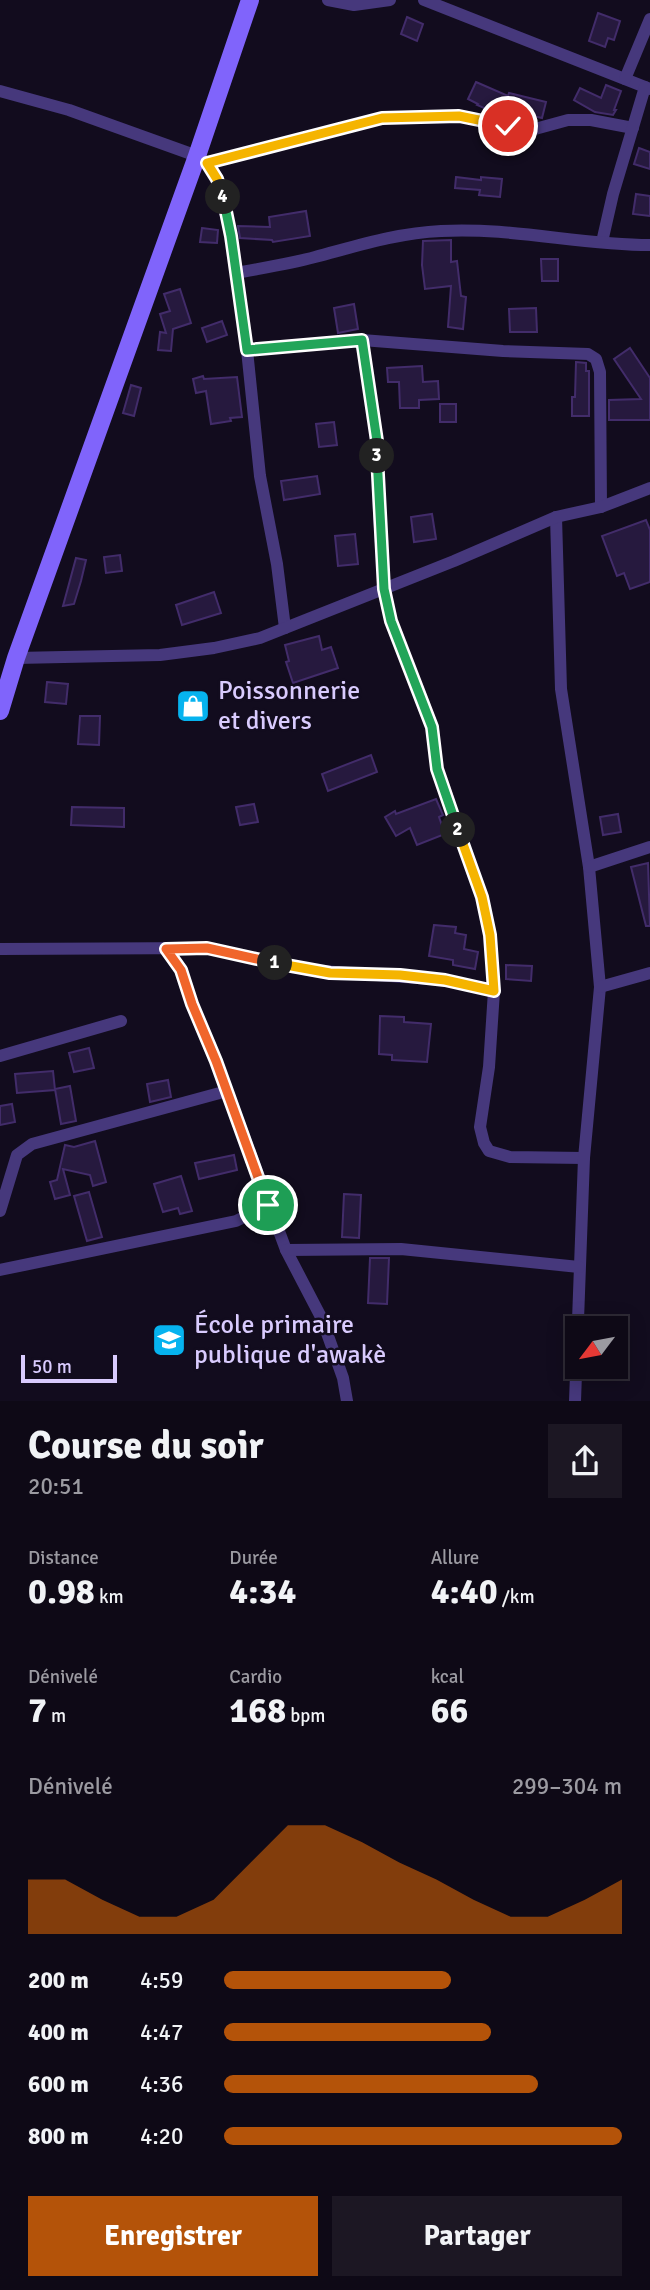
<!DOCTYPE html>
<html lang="fr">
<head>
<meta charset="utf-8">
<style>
	body { margin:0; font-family:Signika,sans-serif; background:#1c1723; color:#f1f3f6; height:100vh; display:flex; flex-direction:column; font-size:26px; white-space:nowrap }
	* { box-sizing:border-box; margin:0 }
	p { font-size:23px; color:#9b9aa1 }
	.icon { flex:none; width:38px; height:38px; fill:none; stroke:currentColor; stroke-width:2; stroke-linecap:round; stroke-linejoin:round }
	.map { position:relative; height:1401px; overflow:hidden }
	.panel { display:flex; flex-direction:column; background:#0e0916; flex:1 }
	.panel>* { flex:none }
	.needle { width:46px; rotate:238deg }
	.fabs { position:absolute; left:565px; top:1316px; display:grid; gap:14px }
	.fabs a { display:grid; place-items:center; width:63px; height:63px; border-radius:0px; background:#0e0916; box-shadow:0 4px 18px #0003,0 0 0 2px #2e2a35; font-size:35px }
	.scale { position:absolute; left:21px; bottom:18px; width:96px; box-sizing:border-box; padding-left:7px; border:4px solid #d9cbfe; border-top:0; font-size:19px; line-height:24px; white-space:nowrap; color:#d9cbfe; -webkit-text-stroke:5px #120c1e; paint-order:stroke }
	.pin { position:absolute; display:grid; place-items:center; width:60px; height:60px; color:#fff; margin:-30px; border:4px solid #fff; border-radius:50%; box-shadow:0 2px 7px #0007 }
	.km { position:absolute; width:35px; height:35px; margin:-18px; border-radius:50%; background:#222; color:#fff; font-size:19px; line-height:35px; text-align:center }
	.round { display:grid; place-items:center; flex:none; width:74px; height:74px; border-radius:0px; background:#1c1723 }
	.overview { display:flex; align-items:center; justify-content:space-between; height:119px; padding:0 28px }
	h1 { font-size:38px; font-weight:700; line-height:52px }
	.stats { display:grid; grid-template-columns:repeat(3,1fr); gap:10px; height:119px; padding:7px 28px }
	.stats div { display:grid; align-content:center }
	.stats b { font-size:35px; font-weight:700 }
	.stats small { font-size:19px; font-weight:400 }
	.stats p { font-size:19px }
	.chart { height:196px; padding:14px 28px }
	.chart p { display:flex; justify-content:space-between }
	.chart svg { width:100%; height:126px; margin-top:7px; fill:#b45309; opacity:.7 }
	.action { display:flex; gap:14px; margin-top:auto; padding:14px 28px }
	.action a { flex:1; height:80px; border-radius:0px; background:#b45309; color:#fff; font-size:28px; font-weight:700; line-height:80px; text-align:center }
	.action a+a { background:#1c1723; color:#f1f3f6 }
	ul { padding:0 28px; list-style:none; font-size:23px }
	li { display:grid; grid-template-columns:112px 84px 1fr; align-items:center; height:52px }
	li i { height:18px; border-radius:9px; background:#b45309 }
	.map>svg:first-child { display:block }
</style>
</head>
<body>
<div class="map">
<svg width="650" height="1401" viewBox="0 0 650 1401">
	<rect width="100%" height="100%" fill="#120c1e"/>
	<g fill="#26193e" stroke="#422c6a" stroke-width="2">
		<polygon points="598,13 620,21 614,40 608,38 605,47 589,41"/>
		<polygon points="407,17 423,24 417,41 401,34"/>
		<polygon points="476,82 508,96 509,93 546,102 542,118 493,107 491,111 477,105 478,104 468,99"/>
		<polygon points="606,85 621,91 614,110 616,110 613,115 595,112 574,100 580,88 601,98"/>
		<polygon points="639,148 650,152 650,169 634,164"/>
		<polygon points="456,177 481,180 481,177 502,179 500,197 479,195 480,190 455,188"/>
		<polygon points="636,194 650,196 650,216 633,214"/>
		<polygon points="306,211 310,236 273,242 272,240 240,238 238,226 270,227 269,217"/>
		<polygon points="202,228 218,230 217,243 200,242"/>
		<polygon points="451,240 451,262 457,261 461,296 466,297 463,329 448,327 451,286 425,289 422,265 423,241"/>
		<polygon points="541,259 558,259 558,281 542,281"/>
		<polygon points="180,289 191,323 173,329 171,351 158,350 160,332 166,333 160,314 170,311 164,294"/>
		<polygon points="354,304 358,329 338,333 334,308"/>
		<polygon points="536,308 537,332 510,332 509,309"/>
		<polygon points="222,321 227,335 207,342 202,328"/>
		<polygon points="630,348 650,378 650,420 609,420 609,400 641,399 614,359"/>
		<polygon points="576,362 586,363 586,371 589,371 589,416 572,416 572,397 575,397"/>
		<polygon points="422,366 423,382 438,381 439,399 419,400 419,408 400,408 399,382 388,382 387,368"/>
		<polygon points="203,376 204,379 237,377 242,417 230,418 231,421 211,424 206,391 196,393 193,379"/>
		<polygon points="131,385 141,388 134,416 123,413"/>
		<rect x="440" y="404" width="16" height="18"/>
		<polygon points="334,422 337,445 319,447 316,424"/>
		<polygon points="317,476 320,494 284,500 281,481"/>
		<polygon points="432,514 436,539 414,542 411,517"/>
		<polygon points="646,520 650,530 650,582 630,589 624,573 617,576 602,536"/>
		<polygon points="355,534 358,564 338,566 335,536"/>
		<polygon points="120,555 122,571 106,573 104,557"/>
		<polygon points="76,558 86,560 81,581 74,604 63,606"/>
		<polygon points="214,592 221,613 182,625 176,605"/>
		<polygon points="319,636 322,650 331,647 338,668 293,683 286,662 289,661 285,645"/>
		<polygon points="47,682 68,684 66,704 45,702"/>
		<polygon points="80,716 100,716 99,745 78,744"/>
		<polygon points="371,755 377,772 328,791 322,774"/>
		<polygon points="436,799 443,815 439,817 445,834 417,845 410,828 396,836 385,817 395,811 396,814"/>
		<polygon points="254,804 258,822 240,825 236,807"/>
		<polygon points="72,807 124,808 124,827 71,825"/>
		<polygon points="618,814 621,832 603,835 600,817"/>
		<polygon points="648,863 650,926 646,926 631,867"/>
		<polygon points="434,925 456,927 455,933 466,935 464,949 478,952 475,969 453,965 453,960 429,956"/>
		<polygon points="506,965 532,966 531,981 506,979"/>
		<polygon points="380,1016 404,1017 404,1022 431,1024 427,1062 392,1060 392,1055 379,1054"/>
		<polygon points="89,1048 94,1068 74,1072 69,1053"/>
		<polygon points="53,1071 55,1090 17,1093 15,1074"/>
		<polygon points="168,1080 171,1097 150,1102 147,1084"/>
		<polygon points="70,1086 76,1121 61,1124 55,1089"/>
		<polygon points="12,1104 15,1122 0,1125 0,1106"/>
		<polygon points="95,1141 106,1182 93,1186 90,1175 63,1169 70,1195 55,1199 50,1182 57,1180 65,1145 74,1147"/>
		<polygon points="234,1155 237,1170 199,1179 195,1163"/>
		<polygon points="181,1176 192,1211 180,1214 178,1208 163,1212 154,1184"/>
		<polygon points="89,1192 102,1237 87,1241 74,1196"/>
		<polygon points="344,1194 361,1195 359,1238 342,1237"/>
		<polygon points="370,1258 389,1258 387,1304 368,1303"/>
	</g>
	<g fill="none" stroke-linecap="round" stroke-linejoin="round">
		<g stroke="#46387c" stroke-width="12">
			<polyline points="328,0 354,5 390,0"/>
			<polyline points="424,0 650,89"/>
			<polyline points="625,79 650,19"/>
			<polyline points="0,91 69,110 197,156 207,163 217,179 231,236 247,350 260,476 277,564 285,628"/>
			<polyline points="207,163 382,118 459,116 508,126 535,129 568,120 591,120 633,128"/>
			<polyline points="602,242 613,194 645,87"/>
			<path d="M236 273C262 268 289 264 315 257 357 246 397 233 441 231 511 227 580 245 650 245"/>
			<polyline points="362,340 377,441 379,513 384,589 391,621 432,727 437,769 482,897 490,935 494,991 489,1067 480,1127 484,1143 489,1151 510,1157 584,1158"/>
			<polyline points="247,350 362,340 503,351 588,354 596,359 600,372 601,507"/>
			<polyline points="556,517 561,689 589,867 600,987 584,1158 575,1401"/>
			<polyline points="16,658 160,655 214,648 260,638 454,561 556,517 601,507 650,488"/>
			<polyline points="589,867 650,847"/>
			<polyline points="0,949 207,948 308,970 445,980 494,991"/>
			<polyline points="166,949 181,970 192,1005 216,1061 286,1250 322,1319 343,1378 347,1401"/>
			<polyline points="600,987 650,973"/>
			<polyline points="0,1056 121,1021"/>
			<polyline points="0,1211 17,1155 32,1144 227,1091"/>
			<polyline points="286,1250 401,1249 579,1267"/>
			<polyline points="0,1270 236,1221 268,1205"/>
		</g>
		<polyline stroke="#8064fb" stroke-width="18" points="0,711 16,658 197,156 250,0"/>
	</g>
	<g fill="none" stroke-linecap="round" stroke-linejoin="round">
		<g stroke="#fff" stroke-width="14">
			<polyline id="split-1" points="268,1205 216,1061 192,1004 181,970 166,949 207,948 275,963"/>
		</g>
		<g stroke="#fff" stroke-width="14">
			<polyline id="split-2" points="275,963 330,973 400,975 445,980 494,991 490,935 482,897 458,830"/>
		</g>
		<g stroke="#fff" stroke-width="14">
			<polyline id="split-3" points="377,456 384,589 391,621 432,727 437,769 458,830"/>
		</g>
		<g stroke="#fff" stroke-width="14">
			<polyline id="split-4" points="223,197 231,236 247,350 362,340 377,441 377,456"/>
		</g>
		<g stroke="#fff" stroke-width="14">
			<polyline id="split-5" points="223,197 217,179 207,163 382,118 459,116 508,126"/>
		</g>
		<use href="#split-1" stroke="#f0652b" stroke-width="9"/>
		<use href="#split-2" stroke="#f5b400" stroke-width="9"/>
		<use href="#split-3" stroke="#22a559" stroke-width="9"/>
		<use href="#split-4" stroke="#22a559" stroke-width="9"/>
		<use href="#split-5" stroke="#f5b400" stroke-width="9"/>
	</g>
	<defs>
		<g id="shop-square" transform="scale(1.75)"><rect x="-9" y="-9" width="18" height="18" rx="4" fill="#06b3ef" stroke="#120c1e"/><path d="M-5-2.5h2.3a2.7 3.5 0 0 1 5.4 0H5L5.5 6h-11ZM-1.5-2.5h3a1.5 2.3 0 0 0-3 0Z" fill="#fff"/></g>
		<g id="school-square" transform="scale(1.75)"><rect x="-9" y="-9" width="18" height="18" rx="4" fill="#06b3ef" stroke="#120c1e"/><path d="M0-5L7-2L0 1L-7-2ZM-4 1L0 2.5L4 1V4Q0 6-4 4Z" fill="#fff"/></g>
	</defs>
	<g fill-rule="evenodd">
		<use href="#shop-square" x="193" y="706"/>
		<use href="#school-square" x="169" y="1340"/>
	</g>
	<g text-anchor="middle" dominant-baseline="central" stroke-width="5" stroke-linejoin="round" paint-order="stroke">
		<g font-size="26" fill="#d9cbfe" stroke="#120c1e" text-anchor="start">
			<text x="218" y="691">Poissonnerie<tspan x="218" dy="30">et divers</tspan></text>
			<text x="194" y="1325">École primaire<tspan x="194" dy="30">publique d'awakè</tspan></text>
		</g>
	</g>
</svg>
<div class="fabs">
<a><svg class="needle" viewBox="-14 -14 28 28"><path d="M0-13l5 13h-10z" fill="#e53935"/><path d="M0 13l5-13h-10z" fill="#9b9aa1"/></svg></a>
</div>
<div class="scale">50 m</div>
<div class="pin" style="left:268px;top:1205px;background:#1e9e55"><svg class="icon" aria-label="arrive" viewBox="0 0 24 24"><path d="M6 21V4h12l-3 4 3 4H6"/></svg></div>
<div class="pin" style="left:508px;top:126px;background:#d93025"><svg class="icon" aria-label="check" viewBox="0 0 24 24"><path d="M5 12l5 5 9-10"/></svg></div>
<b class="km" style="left:275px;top:963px">1</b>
<b class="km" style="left:458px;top:830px">2</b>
<b class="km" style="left:377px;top:456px">3</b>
<b class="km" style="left:223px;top:197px">4</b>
</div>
<section class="panel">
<div class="overview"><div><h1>Course du soir</h1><p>20:51</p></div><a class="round"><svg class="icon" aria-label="share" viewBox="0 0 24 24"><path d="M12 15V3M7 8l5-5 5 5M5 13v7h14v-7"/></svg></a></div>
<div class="stats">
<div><p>Distance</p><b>0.98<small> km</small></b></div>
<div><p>Durée</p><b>4:34</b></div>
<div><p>Allure</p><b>4:40<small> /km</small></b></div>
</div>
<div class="stats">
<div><p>Dénivelé</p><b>7<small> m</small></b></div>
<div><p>Cardio</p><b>168<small> bpm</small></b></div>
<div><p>kcal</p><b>66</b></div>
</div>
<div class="chart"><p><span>Dénivelé</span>299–304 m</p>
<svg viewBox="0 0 160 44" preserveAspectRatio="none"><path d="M0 44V25L10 25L20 32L30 38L40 38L50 32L60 19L70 6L80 6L90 12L100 19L110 25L120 32L130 38L140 38L150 32L160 25V44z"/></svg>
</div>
<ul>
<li><b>200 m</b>4:59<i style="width:57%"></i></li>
<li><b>400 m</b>4:47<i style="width:67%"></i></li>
<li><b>600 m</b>4:36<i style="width:79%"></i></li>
<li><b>800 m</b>4:20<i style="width:100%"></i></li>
</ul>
<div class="action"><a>Enregistrer</a><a>Partager</a></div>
</section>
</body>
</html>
